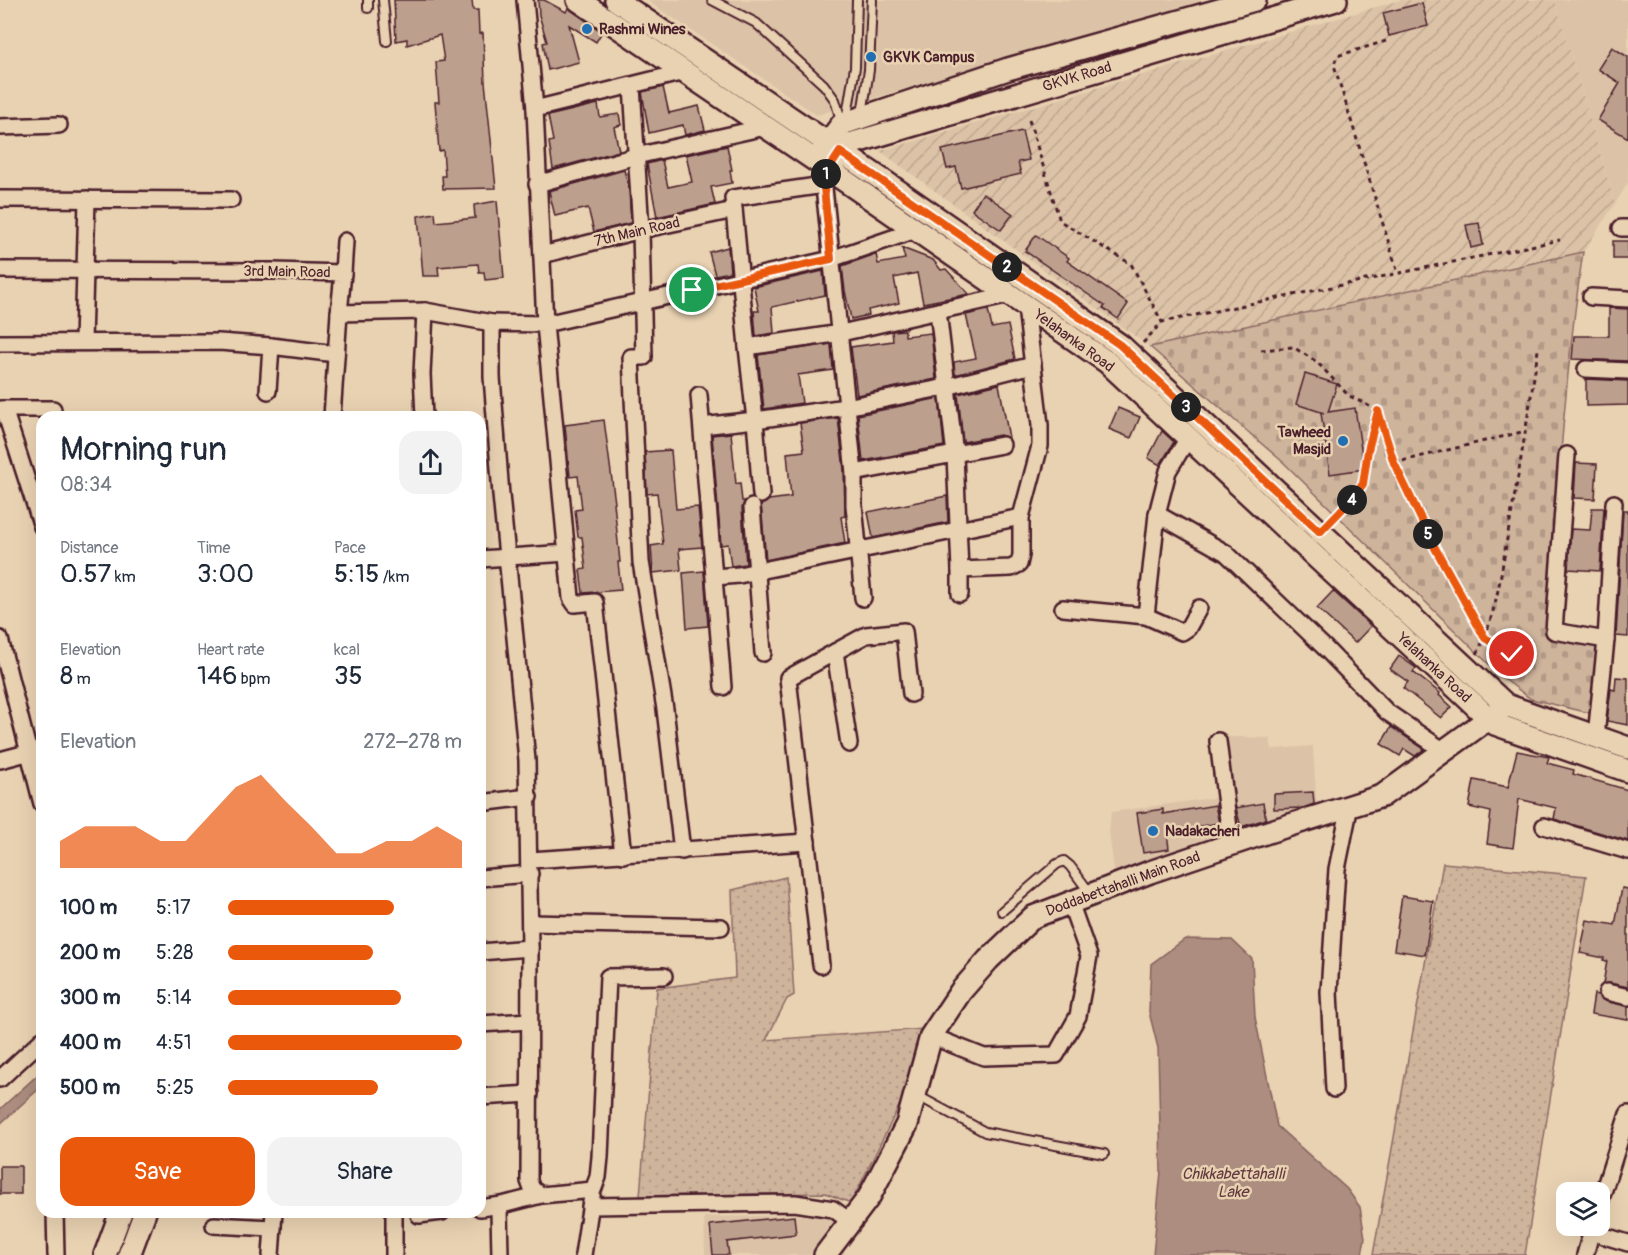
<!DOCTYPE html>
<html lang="en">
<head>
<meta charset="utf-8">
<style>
	body { margin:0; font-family:Pangolin,sans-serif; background:#f2f2f3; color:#1f2937; height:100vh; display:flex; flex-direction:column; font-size:22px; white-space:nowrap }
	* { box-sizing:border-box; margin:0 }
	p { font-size:20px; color:#747a83 }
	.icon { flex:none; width:33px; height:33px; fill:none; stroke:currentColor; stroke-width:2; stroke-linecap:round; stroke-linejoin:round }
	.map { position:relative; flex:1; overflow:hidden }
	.sheet { position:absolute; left:36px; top:411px; width:450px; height:807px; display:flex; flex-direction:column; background:#fff; border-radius:18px; box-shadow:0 6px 24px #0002 }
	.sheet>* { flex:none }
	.buttons { position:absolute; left:1556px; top:1182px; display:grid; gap:12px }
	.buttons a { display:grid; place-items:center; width:54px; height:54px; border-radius:12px; background:#fff; box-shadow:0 6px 24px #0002; font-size:30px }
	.pin { position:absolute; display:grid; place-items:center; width:51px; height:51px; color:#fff; margin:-26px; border:3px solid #fff; border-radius:50%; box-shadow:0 2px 6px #0007 }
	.km { position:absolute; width:30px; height:30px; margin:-15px; border-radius:50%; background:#222; color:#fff; font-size:16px; line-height:30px; text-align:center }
	.round { display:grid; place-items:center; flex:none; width:63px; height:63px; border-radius:18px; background:#f2f2f3 }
	.headline { display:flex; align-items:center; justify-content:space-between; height:102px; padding:0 24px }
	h1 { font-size:33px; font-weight:600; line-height:45px }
	.stats { display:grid; grid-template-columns:repeat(3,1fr); gap:9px; height:102px; padding:6px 24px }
	.stats div { display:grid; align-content:center }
	.stats b { font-size:26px; font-weight:600 }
	.stats small { font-size:16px; font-weight:400 }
	.stats p { font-size:16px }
	.chart { height:168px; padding:12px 24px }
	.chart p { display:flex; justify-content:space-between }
	.chart svg { width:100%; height:108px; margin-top:6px; fill:#ea580c; opacity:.7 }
	.cta { display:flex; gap:12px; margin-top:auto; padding:12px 24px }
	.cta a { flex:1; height:69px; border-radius:18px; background:#ea580c; color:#fff; font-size:24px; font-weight:600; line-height:69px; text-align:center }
	.cta a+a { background:#f2f2f3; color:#1f2937 }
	ul { padding:0 24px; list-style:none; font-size:20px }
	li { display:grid; grid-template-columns:96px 72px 1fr; align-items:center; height:45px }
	li i { height:15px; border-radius:8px; background:#ea580c }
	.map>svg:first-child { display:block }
</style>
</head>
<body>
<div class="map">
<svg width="1628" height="1255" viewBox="0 0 1628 1255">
	<defs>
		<pattern id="industrial-furrows" width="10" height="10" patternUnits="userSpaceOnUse" patternTransform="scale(1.5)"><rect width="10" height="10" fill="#dcc3a7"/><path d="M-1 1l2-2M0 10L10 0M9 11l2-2" fill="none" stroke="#bea790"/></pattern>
		<pattern id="grass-dots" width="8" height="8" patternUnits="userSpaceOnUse" patternTransform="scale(1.5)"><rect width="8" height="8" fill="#cfb49c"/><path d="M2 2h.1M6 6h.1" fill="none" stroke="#b39a87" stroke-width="1.8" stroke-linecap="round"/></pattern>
		<pattern id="cemetery-stones" width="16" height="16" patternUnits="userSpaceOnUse" patternTransform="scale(1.5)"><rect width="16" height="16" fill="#cfb49c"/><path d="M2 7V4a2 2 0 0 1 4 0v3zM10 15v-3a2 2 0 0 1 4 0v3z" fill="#b39a87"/></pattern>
	</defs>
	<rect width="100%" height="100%" fill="#e9d2b2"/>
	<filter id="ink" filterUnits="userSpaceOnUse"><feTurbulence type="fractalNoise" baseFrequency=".0167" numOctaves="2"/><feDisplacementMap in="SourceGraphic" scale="12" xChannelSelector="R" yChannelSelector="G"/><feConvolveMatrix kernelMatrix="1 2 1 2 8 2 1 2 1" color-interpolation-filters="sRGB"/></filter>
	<g filter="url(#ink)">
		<g fill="#dcc3a7">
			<polygon points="646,0 1204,0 817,115"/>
			<polygon points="1555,0 1628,0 1628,183 1615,204"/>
			<polygon points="1208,736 1270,738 1272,749 1313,746 1317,810 1115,878 1109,832 1111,812 1219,797"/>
			<polygon points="820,1215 840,1220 810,1255 705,1255 704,1217"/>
		</g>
		<polygon fill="url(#industrial-furrows)" points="1400,0 1555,0 1615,204 1583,252 1150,347 880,151"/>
		<g fill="url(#grass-dots)" stroke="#8c6a64" stroke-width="1.5">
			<polygon points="1443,863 1586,876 1525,1255 1373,1255"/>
			<polygon points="786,877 794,995 787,999 766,1040 924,1029 903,1098 851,1203 825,1193 640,1196 657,988 735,978 732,890"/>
		</g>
		<path fill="url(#cemetery-stones)" stroke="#8c6a64" stroke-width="1.5" d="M1583 252C1564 379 1557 508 1547 636L1599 647 1594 714 1531 699 1503 678 1284 463 1150 347Z"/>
		<g fill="#ac8d7f" stroke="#85615d" stroke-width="1.5">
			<polygon points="1185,939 1232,940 1252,959 1255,1017 1277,1126 1347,1189 1360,1207 1365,1238 1362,1255 1153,1255 1161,1171 1158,1048 1149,1012 1151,964"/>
			<polygon points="42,1071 42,1086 0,1124 0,1109"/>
		</g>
		<g fill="#bca08d" stroke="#4a1f2b" stroke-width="1.5">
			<polygon points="394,0 472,0 473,10 478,10 479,34 483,33 485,82 496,188 443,189 442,176 445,176 443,150 439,151 435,102 439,102 436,62 444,61 440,35 407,45 407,39 396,41"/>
			<polygon points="538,0 544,0 566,12 568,8 602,32 596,42 569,25 579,62 548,70 543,43 547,42 539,15"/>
			<polygon points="1422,3 1428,26 1389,36 1383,13"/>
			<polygon points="1612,47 1628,57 1628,138 1598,120 1620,83 1598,69"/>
			<polygon points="663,87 669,113 699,106 705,130 685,135 683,125 649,133 642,92"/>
			<polygon points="598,104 600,117 619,114 621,125 614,127 619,151 553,169 549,142 553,141 548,116"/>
			<polygon points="1022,131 1029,160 1018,162 1021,174 961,188 956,167 947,169 942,150"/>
			<polygon points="727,146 732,170 730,170 732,183 711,187 715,204 657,217 647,164 662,160 668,187 692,182 686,155"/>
			<polygon points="624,170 629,189 631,223 594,232 588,208 555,216 549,191"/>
			<polygon points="983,193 1013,214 1001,230 972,210"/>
			<polygon points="497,201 504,278 485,280 484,272 479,272 478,264 438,267 439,276 423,276 418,216 435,213 436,222 475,218 474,205"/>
			<polygon points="1479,223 1483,245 1471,248 1466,225"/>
			<polygon points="1036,235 1069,258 1067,261 1128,304 1118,319 1103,308 1105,306 1025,251"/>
			<rect x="1613" y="241" width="15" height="18"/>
			<polygon points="728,247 730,272 715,275 709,252"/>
			<polygon points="902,248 933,260 941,270 946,269 969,294 923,303 917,273 894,278 899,303 868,310 869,315 851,319 845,291 842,266 876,254 878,264 905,259"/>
			<polygon points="823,271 825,295 772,307 774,333 756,336 754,311 759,311 754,287"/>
			<polygon points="1609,308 1628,309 1628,361 1572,359 1574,336 1609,336"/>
			<polygon points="988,310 992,328 1008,325 1015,359 955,375 954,362 976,358 966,315"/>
			<polygon points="905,330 905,336 931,333 936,379 857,395 851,347 893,341 892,331"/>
			<polygon points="831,344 833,370 798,375 802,403 764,409 758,355"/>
			<polygon points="1305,374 1337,384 1328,412 1355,408 1364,469 1330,474 1321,413 1324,413 1296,404"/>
			<polygon points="1586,379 1628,381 1628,405 1586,406"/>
			<polygon points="999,384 1009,438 1000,435 963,442 958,394"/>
			<polygon points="939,398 944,446 863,461 858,415"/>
			<polygon points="1118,408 1140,417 1131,438 1109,429"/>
			<polygon points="838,418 844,470 845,516 841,517 845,543 766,560 761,505 769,500 791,497 787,453 804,451 800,423"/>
			<polygon points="604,420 615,503 614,503 620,562 618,562 621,590 583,593 580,570 586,569 582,537 578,537 575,510 582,509 578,476 570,477 565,425"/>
			<polygon points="1162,431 1174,442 1160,465 1148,458"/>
			<polygon points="731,433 736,484 740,483 742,501 745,501 742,508 746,564 731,566 728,544 721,545 712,435"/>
			<polygon points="671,450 676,509 698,507 702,547 679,549 681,570 653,573 651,546 663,544 657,493 647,494 645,452"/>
			<polygon points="1576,463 1597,464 1595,499 1574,498"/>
			<polygon points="947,496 948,522 873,538 868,512"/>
			<polygon points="1592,508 1604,508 1600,571 1568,569 1571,529 1590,530"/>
			<polygon points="1623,510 1628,510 1628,637 1616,636"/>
			<polygon points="704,571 708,626 687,628 683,573"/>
			<polygon points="1333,591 1371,626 1355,643 1317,608"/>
			<polygon points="1399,656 1416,668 1413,672 1440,693 1439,695 1452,707 1441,718 1403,688 1408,682 1390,669"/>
			<polygon points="1616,677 1628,678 1628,725 1607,721 1611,689 1615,690"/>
			<polygon points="1391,727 1424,749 1415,756 1404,749 1400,756 1381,744"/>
			<polygon points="1517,751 1549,757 1547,763 1574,770 1573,774 1628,790 1628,841 1554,819 1556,808 1519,799 1513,848 1487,844 1491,812 1469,807 1474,780 1508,787"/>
			<polygon points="1313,792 1314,804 1303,808 1274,809 1274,794"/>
			<polygon points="1263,803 1266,819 1241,827 1236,808"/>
			<polygon points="1215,805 1219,823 1167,832 1169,849 1143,853 1137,813 1163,809 1163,814"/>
			<polygon points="1622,888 1628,889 1628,987 1609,983 1603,984 1607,961 1603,960 1604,958 1580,953 1587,920 1615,925"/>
			<polygon points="1402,896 1433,901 1425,955 1394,950"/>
			<polygon points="1594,994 1598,995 1605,1001 1628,1006 1628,1020 1591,1014"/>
			<rect x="0" y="1166" width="21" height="28"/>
			<polygon points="794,1216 796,1234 727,1242 729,1255 713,1255 710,1225"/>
		</g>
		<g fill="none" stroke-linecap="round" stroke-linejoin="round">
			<g stroke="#4a1f2b" stroke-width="12">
				<g id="lane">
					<polyline points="368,0 368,8"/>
					<polyline points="383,0 387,41"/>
					<polyline points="712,0 756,23 824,85 835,100 842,123"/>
					<polyline points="862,114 869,70 872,0"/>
					<polyline points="846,121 855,67 857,0"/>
					<polyline points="1002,911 1057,864 1064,861 1070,866 1090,893"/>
					<polyline points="916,1095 985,1132 1104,1154"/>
				</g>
			</g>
			<g stroke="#4a1f2b" stroke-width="20">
				<g id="street">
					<polyline points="525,0 535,109 545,324 831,259 916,230"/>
					<polyline points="632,86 641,230 644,357 631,357 641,562 665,709 682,851"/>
					<polyline points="535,109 684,72"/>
					<polyline points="0,127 59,125"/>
					<polyline points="823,178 854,473 854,505 863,598"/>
					<polyline points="537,184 636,156 765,127"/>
					<polyline points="824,185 733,198 747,347 841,333 938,311"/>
					<polyline points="0,199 231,200"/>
					<polyline points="1621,228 1628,228"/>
					<polyline points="542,255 641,230 734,210"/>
					<polyline points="0,270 274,271 343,273 339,313 425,311 422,374 424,417"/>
					<polyline points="343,273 345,241"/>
					<polyline points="1010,295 938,311 955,455 960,570 1011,568 1019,564 1021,555 1021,517 1040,446 1040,425 1026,307"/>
					<polyline points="1591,297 1628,299"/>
					<polyline points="425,311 492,323"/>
					<polyline points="83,342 87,199"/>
					<polyline points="0,343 219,342 271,346 268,391"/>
					<polyline points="271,346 336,354"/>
					<polyline points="1586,369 1628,371"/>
					<polyline points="699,395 723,687"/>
					<polyline points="0,409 53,409"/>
					<polyline points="4,409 42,527"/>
					<polyline points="332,417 339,313"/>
					<polyline points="702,426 755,420 747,347"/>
					<polyline points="1567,455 1554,631 1606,640"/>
					<polyline points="854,473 1002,445"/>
					<polyline points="761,495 755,420 846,407 946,387 1033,365"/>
					<polyline points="752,507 763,653"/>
					<polyline points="1157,514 1226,553 1325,648 1387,712 1444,751"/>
					<polyline points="480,559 567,553"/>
					<polyline points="960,570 960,594"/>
					<polyline points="715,577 739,575 1021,517"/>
					<polyline points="1063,608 1146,616 1157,514 1168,471 1188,438"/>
					<polyline points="1146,616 1182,632 1188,628 1199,608"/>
					<polyline points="0,639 42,804"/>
					<polyline points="835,652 866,635 904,631 911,694"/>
					<polyline points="1596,736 1606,640 1614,503"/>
					<polyline points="1218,741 1231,844"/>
					<polyline points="0,760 42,749"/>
					<polyline points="480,803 529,797"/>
					<polyline points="1544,826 1628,851"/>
					<polyline points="623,855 595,602 575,604 571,598 545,324 492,323 492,377 501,495 527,760 530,948 529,1181 532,1189 541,1195 593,1190 598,1177 600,1157 608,977 664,976"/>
					<polyline points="530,860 807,842"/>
					<polyline points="480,878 530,874"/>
					<polyline points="530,923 721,927"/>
					<polyline points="480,952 530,948"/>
					<polyline points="821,965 788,678 835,652 849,744"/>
					<polyline points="1607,992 1628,997"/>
					<polyline points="480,1024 529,1021"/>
					<polyline points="931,1036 984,1057 1056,1055 1078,1016 1089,956 1070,902"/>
					<polyline points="0,1079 42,1040"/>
					<polyline points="1334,1089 1329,992 1337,869 1350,805"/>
					<polyline points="480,1097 530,1094"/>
					<polyline points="1599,1205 1628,1114"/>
					<polyline points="590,1206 795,1203 833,1209 851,1222"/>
					<polyline points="480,1208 502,1205"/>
					<polyline points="55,1212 56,1255"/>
					<polyline points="419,1215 442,1212"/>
					<polyline points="214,1225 273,1228"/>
					<polyline points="1591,1232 1628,1243"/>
					<polyline points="271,1255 274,1212"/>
					<polyline points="394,1255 394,1212"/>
					<polyline points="500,1255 499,1211 502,1205 541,1195"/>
					<polyline points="583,1255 592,1196"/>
					<polyline points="1585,1255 1593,1226"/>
				</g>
			</g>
			<g stroke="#4a1f2b" stroke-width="26">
				<g id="secondary">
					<polyline points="578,0 825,167 1107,362 1495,724 1628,771"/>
					<polyline points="616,0 881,179 1120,345 1506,705 1628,748"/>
					<polyline points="821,154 827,144 842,124 1008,69 1255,0"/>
					<polyline points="835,161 840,152 853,143 1336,0"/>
					<polyline points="105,1255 121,1212"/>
					<polyline points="129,1255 145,1212"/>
					<polyline points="825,1255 869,1197 907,1124 931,1036 961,991 988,960 1033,917 1150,872 1268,832 1382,796 1499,711"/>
				</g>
			</g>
			<g stroke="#4a1f2b" stroke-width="3" stroke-dasharray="4.5 4.5" stroke-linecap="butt">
				<polyline points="1386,41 1337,56 1334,65 1398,273"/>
				<polyline points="1029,120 1060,221 1131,264 1162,322"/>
				<polyline points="1143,343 1162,322 1560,240"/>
				<polyline points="1261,350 1293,347 1317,362 1348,395 1378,411 1394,463 1435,548 1485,638 1525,660"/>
				<polyline points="1394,463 1526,431"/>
				<polyline points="1333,519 1350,501 1363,484 1368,450 1377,412"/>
				<path d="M1477 654C1496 617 1501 573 1508 533 1519 472 1529 411 1538 350"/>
			</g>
			<use href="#lane" stroke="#e9d2b2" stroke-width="8"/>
			<use href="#street" stroke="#e9d2b2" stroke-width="15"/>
			<use href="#secondary" stroke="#e9d2b2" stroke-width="21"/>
		</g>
	</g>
	<g fill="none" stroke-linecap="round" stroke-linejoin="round" filter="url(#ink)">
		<g stroke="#fff" stroke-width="12">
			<polyline id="route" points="692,290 831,259 823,178 840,152 1120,345 1320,532 1350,501 1363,484 1368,450 1378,411 1394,463 1435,548 1485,638 1512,654"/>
		</g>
		<use href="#route" stroke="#ea580c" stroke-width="8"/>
	</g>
	<g fill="#1f6fb2" stroke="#e9d2b2" stroke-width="2">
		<circle cx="587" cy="29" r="6"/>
		<circle cx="871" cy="57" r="6"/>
		<circle cx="1343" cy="441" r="6"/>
		<circle cx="1153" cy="831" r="6"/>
	</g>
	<g text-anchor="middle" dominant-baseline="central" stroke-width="5" stroke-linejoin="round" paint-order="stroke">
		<g font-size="15" font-weight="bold" fill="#4a1f2b" stroke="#e9d2b2" text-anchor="start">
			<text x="599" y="29">Rashmi Wines</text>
			<text x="883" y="57">GKVK Campus</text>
			<text x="1331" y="432" text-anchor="end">Tawheed<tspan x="1331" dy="17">Masjid</tspan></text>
			<text x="1165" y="831">Nadakacheri</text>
		</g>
		<g font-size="15" fill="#4a1f2b" stroke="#e9d2b2">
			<text transform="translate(1077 77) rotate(-17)">GKVK Road</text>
			<text transform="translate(637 232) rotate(-13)">7th Main Road</text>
			<text transform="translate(287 272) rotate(1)">3rd Main Road</text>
			<text transform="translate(1074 341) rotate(36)">Yelahanka Road</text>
			<text transform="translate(1434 668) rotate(43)">Yelahanka Road</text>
			<text transform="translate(1123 884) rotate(-20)">Doddabettahalli Main Road</text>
		</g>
		<g font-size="16" font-style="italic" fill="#623a40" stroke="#e9d2b2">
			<text x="1233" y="1174">Chikkabettahalli<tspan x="1233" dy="18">Lake</tspan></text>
		</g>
	</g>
</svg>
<div class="buttons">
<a><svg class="icon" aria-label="layers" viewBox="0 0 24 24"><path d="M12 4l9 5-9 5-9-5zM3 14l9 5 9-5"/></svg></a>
</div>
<div class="pin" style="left:692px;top:290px;background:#1e9e55"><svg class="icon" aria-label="arrive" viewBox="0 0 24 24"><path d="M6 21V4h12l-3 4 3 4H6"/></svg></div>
<div class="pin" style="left:1512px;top:654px;background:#d93025"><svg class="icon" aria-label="check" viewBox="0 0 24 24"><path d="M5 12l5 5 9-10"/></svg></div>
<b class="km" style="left:826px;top:174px">1</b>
<b class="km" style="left:1007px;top:267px">2</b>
<b class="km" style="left:1186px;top:407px">3</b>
<b class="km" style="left:1352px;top:500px">4</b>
<b class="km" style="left:1428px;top:534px">5</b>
<section class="sheet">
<div class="headline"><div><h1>Morning run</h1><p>08:34</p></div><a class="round"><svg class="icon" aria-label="share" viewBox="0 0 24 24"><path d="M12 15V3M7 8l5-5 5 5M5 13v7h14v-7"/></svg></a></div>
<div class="stats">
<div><p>Distance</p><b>0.57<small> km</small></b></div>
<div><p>Time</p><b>3:00</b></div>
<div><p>Pace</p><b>5:15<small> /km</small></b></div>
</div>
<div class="stats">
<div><p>Elevation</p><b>8<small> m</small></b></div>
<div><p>Heart rate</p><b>146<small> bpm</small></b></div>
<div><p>kcal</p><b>35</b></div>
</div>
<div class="chart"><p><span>Elevation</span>272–278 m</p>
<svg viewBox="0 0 160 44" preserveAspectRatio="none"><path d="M0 44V33L10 27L20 27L30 27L40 33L50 33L60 22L70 11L80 6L90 17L100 27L110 38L120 38L130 33L140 33L150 27L160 33V44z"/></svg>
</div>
<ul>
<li><b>100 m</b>5:17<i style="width:71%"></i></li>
<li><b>200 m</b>5:28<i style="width:62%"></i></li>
<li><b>300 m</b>5:14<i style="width:74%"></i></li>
<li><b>400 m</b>4:51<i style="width:100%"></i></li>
<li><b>500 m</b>5:25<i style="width:64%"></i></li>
</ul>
<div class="cta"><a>Save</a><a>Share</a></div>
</section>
</div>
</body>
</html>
